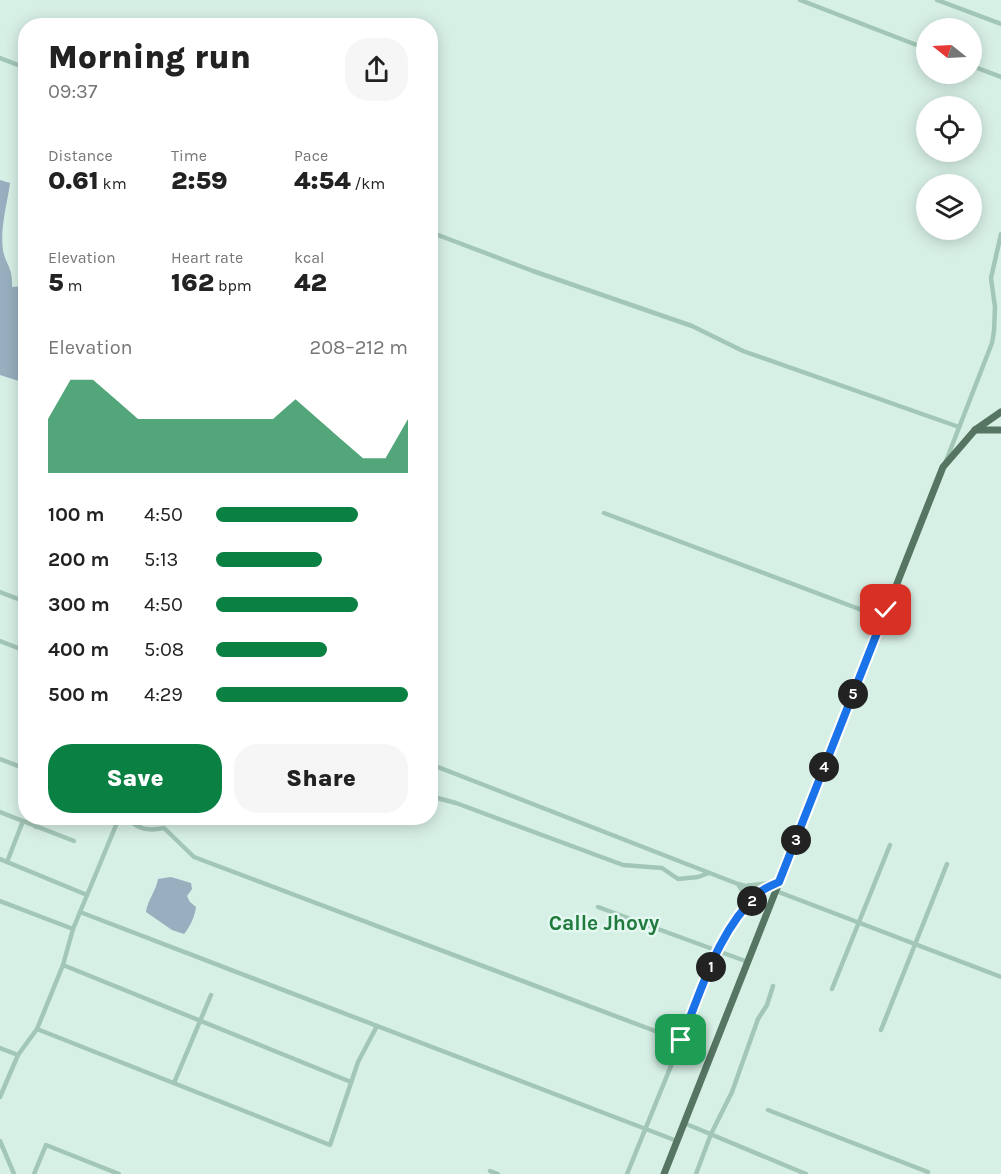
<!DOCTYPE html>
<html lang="en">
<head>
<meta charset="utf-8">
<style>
	body { margin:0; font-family:Karla,sans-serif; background:#f6f6f6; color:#222; height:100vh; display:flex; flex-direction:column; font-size:22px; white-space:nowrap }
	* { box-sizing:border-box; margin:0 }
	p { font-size:20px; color:#767676 }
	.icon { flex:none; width:33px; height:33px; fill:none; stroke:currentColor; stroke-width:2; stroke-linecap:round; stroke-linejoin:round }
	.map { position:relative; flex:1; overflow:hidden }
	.drawer { position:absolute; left:18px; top:18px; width:420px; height:807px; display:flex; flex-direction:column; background:#fff; border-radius:24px; box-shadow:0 3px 15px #0003 }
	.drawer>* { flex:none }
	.needle { width:39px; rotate:288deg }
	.controls { position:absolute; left:916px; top:18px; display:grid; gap:12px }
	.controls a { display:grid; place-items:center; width:66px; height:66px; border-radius:50%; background:#fff; box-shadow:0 3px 15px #0003; font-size:30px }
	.pin { position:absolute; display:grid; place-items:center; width:51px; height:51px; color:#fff; margin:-26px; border-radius:12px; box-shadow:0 3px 9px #0006 }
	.km { position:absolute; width:30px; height:30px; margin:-15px; border-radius:50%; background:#222; color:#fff; font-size:16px; line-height:30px; text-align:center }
	.round { display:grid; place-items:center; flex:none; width:63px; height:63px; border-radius:24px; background:#f6f6f6 }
	.overview { display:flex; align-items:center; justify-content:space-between; height:102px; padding:0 30px }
	h1 { font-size:33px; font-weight:800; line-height:45px }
	.stats { display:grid; grid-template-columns:repeat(3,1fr); gap:9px; height:102px; padding:6px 30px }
	.stats div { display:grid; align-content:center }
	.stats b { font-size:26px; font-weight:800 }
	.stats small { font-size:16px; font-weight:400 }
	.stats p { font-size:16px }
	.chart { height:168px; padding:12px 30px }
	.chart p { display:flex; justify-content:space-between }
	.chart svg { width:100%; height:108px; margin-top:6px; fill:#0b8043; opacity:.7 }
	.button { display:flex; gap:12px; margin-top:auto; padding:12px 30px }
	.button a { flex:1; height:69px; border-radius:24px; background:#0b8043; color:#fff; font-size:24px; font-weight:800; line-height:69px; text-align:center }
	.button a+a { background:#f6f6f6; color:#222 }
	ul { padding:0 30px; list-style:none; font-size:20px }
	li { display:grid; grid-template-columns:96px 72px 1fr; align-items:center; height:45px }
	li i { height:15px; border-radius:8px; background:#0b8043 }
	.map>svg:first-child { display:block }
</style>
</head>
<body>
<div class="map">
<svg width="1001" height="1174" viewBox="0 0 1001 1174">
	<rect width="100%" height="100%" fill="#d7f0e6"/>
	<g fill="#97afbe">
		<path d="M0 180 10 183C7 205 0 228 3 250 6 266 13 267 12 287L25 286V383L0 375Z"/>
		<path d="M171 877 191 883 192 889 187 896 190 902 196 907C195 916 190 927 184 934L172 930 146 912C148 899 156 891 158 879Z"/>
	</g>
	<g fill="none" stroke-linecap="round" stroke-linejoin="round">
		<g stroke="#a3c7b6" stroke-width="4.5">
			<polyline points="800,0 927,49"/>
			<polyline points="937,0 1001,24"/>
			<polyline points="0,58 26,68"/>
			<polyline points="972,66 1001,77"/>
			<polyline points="430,232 533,271 692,326 743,351 959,427"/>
			<polyline points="946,461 992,343 994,331 995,307 991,278 1001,234"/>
			<polyline points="604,513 883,618"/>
			<polyline points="0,592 26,602"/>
			<polyline points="0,641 26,651"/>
			<polyline points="0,759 26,769"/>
			<polyline points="430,764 738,884 745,886 779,882"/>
			<polyline points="430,796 456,803 623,865 662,868 678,879 698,877 709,873"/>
			<polyline points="0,812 74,841"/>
			<path d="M128 818C138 830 149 831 164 828L194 857 663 1034"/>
			<polyline points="36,827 40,818"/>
			<polyline points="0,859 87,895"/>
			<polyline points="7,862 23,821"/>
			<polyline points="738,884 742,891 740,912"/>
			<polyline points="776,891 1001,977"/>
			<polyline points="0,901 73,929"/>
			<polyline points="598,907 748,962"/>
			<polyline points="80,912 677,1141"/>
			<polyline points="63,965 351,1082"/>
			<polyline points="832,989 890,845"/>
			<polyline points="37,1029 330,1145 358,1062 377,1026"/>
			<polyline points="881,1030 947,864"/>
			<polyline points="0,1048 18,1055"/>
			<polyline points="174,1083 211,995"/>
			<polyline points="0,1097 18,1055 37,1029 63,965 73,929 119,818"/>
			<polyline points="768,1110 928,1172"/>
			<polyline points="684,1123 806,1174"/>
			<polyline points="0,1141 14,1174"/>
			<polyline points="490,1171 498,1174"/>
			<polyline points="34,1174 46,1145 119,1174"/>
			<path d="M627 1174 723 938C738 917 751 896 774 884"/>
			<polyline points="696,1174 711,1134 732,1092 758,1019 767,1005 773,986"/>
		</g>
		<g stroke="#567562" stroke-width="7">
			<polyline points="975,430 1001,430"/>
			<polyline points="664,1174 943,467 975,430 1001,412"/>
		</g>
	</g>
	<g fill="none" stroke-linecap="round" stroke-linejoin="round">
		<g stroke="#fff" stroke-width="12">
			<path id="route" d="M681 1040C702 990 717 931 759 893 764 888 773 885 779 882L886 610"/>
		</g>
		<use href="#route" stroke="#1a73e8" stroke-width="8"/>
	</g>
	<g text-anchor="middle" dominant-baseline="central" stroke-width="5" stroke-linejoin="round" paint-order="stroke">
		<g font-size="21" font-weight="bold" fill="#1f7a3b" stroke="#e2f8f0">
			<text x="604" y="923">Calle Jhovy</text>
		</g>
	</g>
</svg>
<div class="controls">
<a><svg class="needle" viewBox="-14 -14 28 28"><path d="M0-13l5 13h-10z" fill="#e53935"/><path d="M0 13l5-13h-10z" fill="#767676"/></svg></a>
<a><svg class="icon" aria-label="locate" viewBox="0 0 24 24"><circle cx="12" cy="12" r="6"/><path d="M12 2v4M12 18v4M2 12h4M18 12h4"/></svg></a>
<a><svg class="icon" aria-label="layers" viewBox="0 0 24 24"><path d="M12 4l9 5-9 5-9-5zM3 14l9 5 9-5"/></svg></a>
</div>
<div class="pin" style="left:681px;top:1040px;background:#1e9e55"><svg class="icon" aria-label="arrive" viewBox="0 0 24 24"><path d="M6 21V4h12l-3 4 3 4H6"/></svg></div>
<div class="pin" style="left:886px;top:610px;background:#d93025"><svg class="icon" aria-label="check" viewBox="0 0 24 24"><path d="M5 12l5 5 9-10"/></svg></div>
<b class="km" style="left:711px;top:967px">1</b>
<b class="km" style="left:752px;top:901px">2</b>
<b class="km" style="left:796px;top:840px">3</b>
<b class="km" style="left:824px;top:767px">4</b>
<b class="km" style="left:853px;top:694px">5</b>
<section class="drawer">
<div class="overview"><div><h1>Morning run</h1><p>09:37</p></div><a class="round"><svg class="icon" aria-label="share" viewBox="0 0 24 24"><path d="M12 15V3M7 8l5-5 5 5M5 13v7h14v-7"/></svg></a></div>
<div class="stats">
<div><p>Distance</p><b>0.61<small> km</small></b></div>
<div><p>Time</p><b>2:59</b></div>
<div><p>Pace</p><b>4:54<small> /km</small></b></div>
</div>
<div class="stats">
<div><p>Elevation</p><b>5<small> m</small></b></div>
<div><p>Heart rate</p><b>162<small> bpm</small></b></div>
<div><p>kcal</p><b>42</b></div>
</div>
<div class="chart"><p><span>Elevation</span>208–212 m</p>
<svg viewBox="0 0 160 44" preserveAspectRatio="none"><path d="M0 44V22L10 6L20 6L30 14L40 22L50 22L60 22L70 22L80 22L90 22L100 22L110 14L120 22L130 30L140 38L150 38L160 22V44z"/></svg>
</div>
<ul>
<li><b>100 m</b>4:50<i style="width:74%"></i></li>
<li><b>200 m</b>5:13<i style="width:55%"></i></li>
<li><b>300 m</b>4:50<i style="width:74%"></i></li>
<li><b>400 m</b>5:08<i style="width:58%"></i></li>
<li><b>500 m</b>4:29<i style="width:100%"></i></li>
</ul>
<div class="button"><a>Save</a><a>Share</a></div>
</section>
</div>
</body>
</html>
